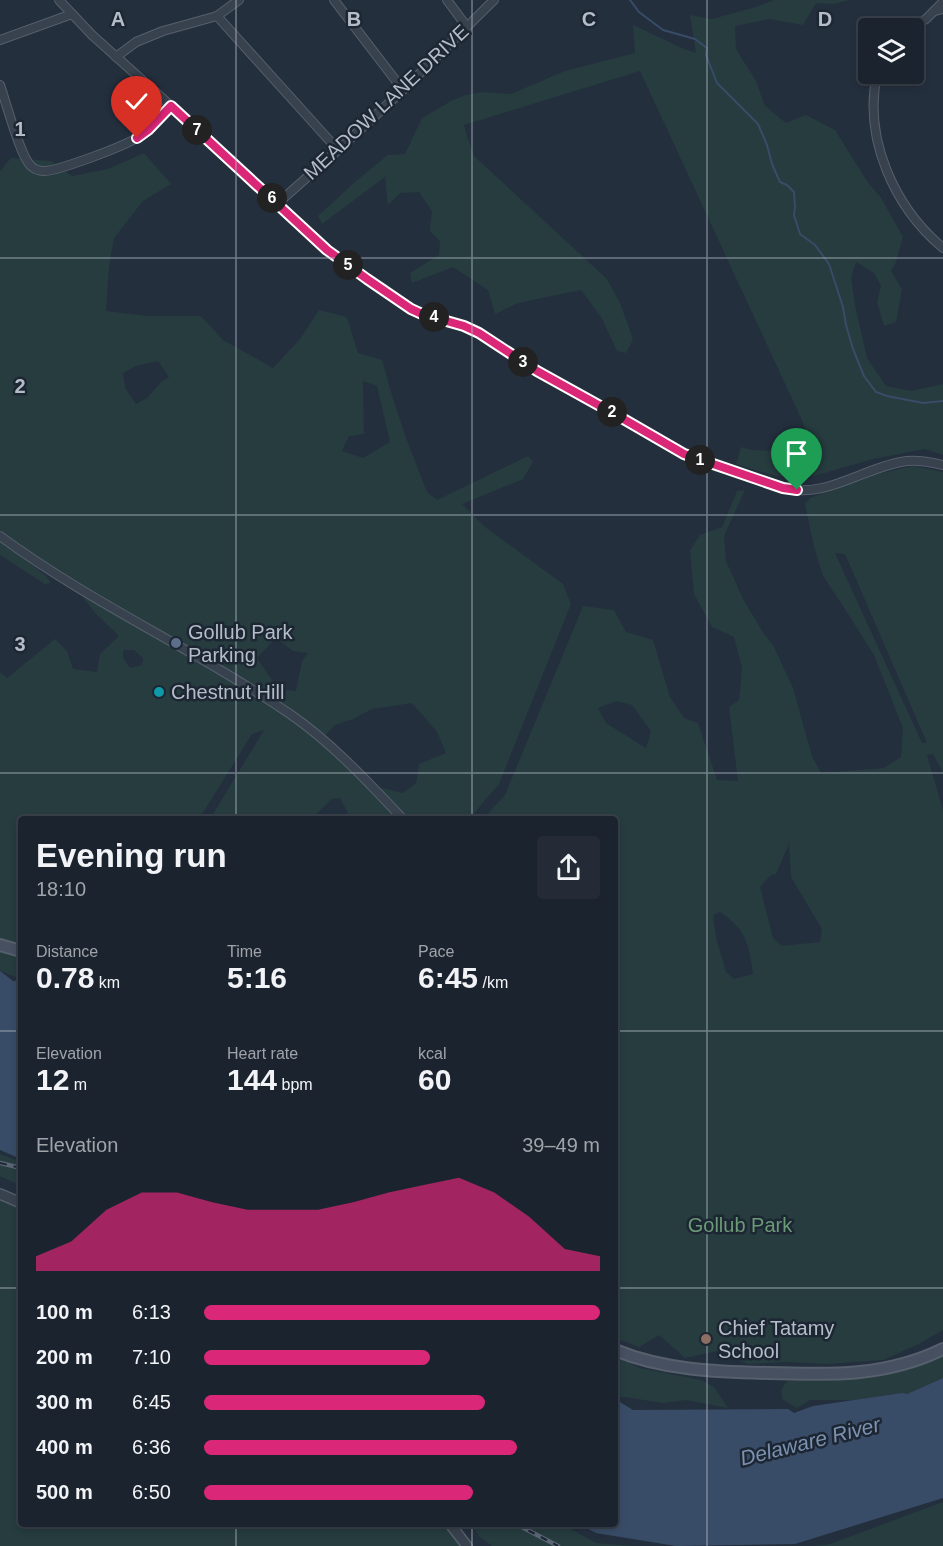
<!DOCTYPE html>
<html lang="en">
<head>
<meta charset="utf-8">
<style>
	body { margin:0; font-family:Arial,sans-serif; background:#242b36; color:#f1f3f6; height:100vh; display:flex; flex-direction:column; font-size:22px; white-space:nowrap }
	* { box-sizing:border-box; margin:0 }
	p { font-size:20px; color:#a0a4aa }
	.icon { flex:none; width:33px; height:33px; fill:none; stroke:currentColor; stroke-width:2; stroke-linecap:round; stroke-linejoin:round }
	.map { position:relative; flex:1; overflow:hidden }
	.side { position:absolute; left:18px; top:816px; width:600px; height:711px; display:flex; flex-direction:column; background:#1b232e; border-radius:6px; box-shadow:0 3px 9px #0003,0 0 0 2px #39404a }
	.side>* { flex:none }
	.controls { position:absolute; left:858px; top:18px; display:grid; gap:12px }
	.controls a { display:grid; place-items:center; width:66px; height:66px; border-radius:6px; background:#1b232e; box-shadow:0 3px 9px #0003,0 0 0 2px #39404a; font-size:30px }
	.pin { position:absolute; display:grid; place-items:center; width:51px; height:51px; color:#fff; margin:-62px -26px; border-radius:50% 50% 50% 0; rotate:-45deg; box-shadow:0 0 6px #0007 }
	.pin .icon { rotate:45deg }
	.km { position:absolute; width:30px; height:30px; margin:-15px; border-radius:50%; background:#222; color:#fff; font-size:16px; line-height:30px; text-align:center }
	.round { display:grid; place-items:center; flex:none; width:63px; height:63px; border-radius:6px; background:#242b36 }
	.headline { display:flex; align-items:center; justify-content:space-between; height:102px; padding:0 18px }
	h1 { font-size:33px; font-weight:800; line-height:45px }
	.figures { display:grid; grid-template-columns:repeat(3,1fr); gap:9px; height:102px; padding:6px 18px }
	.figures div { display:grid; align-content:center }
	.figures b { font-size:30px; font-weight:800 }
	.figures small { font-size:16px; font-weight:400 }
	.figures p { font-size:16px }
	.chart { height:168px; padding:12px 18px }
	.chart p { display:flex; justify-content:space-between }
	.chart svg { width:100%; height:108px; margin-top:6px; fill:#db2777; opacity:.7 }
	ul { padding:0 18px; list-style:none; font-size:20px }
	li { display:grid; grid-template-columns:96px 72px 1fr; align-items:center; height:45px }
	li i { height:15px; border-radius:8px; background:#db2777 }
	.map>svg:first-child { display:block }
</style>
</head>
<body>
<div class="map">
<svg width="943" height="1546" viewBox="0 0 943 1546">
	<rect width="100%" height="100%" fill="#242f3e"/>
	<g fill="#263c3f" fill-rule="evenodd">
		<path d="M774 0H850L834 4 816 3 803 25 769 19 735 26 736 49 756 81 765 106 786 123 806 115 835 130 867 181 881 198 903 237 896 262 891 271 902 289 896 322 884 326 877 302 881 286 874 273 856 262 851 277 855 305 867 358 886 386 911 391 943 384V455L925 449 873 459 814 476H776L736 464 741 447C755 453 784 451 798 444 802 443 804 438 807 434L801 418 640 71 464 125 467 136 474 156 607 279 620 303 633 339 626 353 617 351 601 317 581 290 518 303 495 314 488 290 453 267 412 283 410 273 439 255 440 241 430 231 432 211 419 192 400 193 388 205 385 177 322 224 318 216 356 181 388 155 405 154 422 118 451 101 466 95 483 92 511 94 565 71 635 53 633 25 682 48 696 53 690 15 712 19 756 7Z"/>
		<path d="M144 153 171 184 143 201 114 238 109 267 106 311 148 316H201L223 340 273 368 300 339 319 310 347 317 358 353 382 360 390 389 406 438 427 492 437 500 528 456 533 462 523 479 462 504 485 527 563 584 571 604 499 784 469 819H351L340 798 331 799 312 819H210L264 730 252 734 201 816 202 819H21V946L0 939V672L7 678 55 639 67 651 73 669 97 672 100 654 119 636 95 613 80 593 0 530V171L11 158 51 161 72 176 108 169ZM158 361 169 377 161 382 147 398 136 404 125 388 123 373 136 366ZM363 381 377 386 390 442 363 458 342 451 349 436 364 434ZM276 638 293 651 308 653 302 661 296 691 278 689 257 658ZM123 650H134L143 658 142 665 130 668 123 658ZM412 703 437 732 446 753 419 764 416 783 403 793 382 788 372 791 320 741 335 725 353 719 372 709Z"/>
		<path d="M913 466 943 472V773L933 754 927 755 943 810V1330L919 1344 883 1360 828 1364 787 1362 748 1364 717 1351 685 1358 659 1335 639 1347 615 1338V819H483L505 795 583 606 614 610 626 632 653 640 670 697 684 718 698 723 717 780 738 781 729 707 739 700 742 668 734 637 712 627 694 594 690 550 700 535 722 527 737 491 745 490 724 536 726 561 743 599 764 634 773 645 793 688 812 756 821 773 884 768 901 757 903 728 874 655 843 606 823 576 814 547 805 504 810 498 868 476ZM835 553 845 554 927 743H922ZM616 701 632 705 651 731 646 748 606 723 598 708ZM789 844 791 877 822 929 820 942 782 946 773 938 760 887 771 875 776 874ZM720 912C746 929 749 944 753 974L734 979 726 972 716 938 713 915Z"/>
		<polygon points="0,540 45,575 51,583 45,584 0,555"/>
		<polygon points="0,951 21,958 21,979 0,971"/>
		<polygon points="0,1154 21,1162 21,1186 0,1176"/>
		<polygon points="0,1200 12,1204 21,1210 21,1213 15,1217 21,1221 21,1524 443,1524 460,1546 0,1546"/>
		<polygon points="943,1356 943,1378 907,1394 902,1393 854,1400 810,1400 797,1408 783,1400 781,1390 787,1381 828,1381 881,1376 936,1360"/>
		<polygon points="615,1357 640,1368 701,1380 714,1387 728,1408 686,1400 663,1403 624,1397 615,1398"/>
		<polygon points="943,1502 943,1546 814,1546 830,1544"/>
		<polygon points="470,1524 562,1524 596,1543 634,1546 492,1546 480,1537"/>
	</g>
	<g fill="#394c67">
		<polygon points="0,971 13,981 21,981 21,1159 0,1150"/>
		<polygon points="943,1378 943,1498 795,1544 676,1546 596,1533 579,1524 615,1524 615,1399 633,1410 788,1409 794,1413 813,1406 902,1393 907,1394"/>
	</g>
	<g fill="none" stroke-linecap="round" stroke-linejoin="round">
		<polyline stroke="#394c67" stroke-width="2" points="630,0 639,12 663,30 695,39 707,48 706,55 717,83 758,124 767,145 772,164 780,182 787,185 794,192 795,207 794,215 800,234 815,245 829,264 843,307 846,325 853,349 864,376 876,392 887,396 923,403 943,401"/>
		<g stroke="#565f6c" stroke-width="10">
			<g id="minor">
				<path d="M59 0 92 35 171 106 306 230 327 250 367 279 411 309 422 314 464 326 479 333 537 371 620 417 684 454 783 488C824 499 862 469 901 462 915 459 929 462 943 465"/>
				<polyline points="334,0 403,90"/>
				<polyline points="447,0 467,27"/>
				<polyline points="943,2 934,11 943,9"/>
				<polyline points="217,16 338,150"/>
				<polyline points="911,28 926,19 934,11"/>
				<polyline points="0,40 72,14"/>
				<polyline points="116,57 136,42 163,31 217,16 239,0"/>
				<path d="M877 74C863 138 894 207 943 248"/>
				<path d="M0 85C6 102 20 156 31 166 34 169 39 171 44 171 58 171 125 146 138 137 151 129 161 116 171 106"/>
				<polyline points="278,203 338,150 403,90 494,0"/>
				<path d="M0 536C91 603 196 650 290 714 332 743 368 782 403 819"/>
			</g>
		</g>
		<g stroke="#565f6c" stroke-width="12">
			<g id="tertiary">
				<polyline points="0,1194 21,1203"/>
				<polyline points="450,1524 467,1546"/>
			</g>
		</g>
		<g stroke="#565f6c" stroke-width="14">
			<g id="secondary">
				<polyline points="0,945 21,951"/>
				<path d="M615 1350C663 1370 717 1372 768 1373 830 1375 886 1377 943 1349"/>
			</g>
		</g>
		<use href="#minor" stroke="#38414e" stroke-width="8"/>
		<use href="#tertiary" stroke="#38414e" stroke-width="9"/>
		<use href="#secondary" stroke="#465061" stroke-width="10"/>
		<g stroke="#5a6575" stroke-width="4.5">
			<g id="rail">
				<polyline points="0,1163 21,1168"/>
				<polyline points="516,1524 558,1546"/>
			</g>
		</g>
		<use href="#rail" stroke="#1d2633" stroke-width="2" stroke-dasharray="7" stroke-linecap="butt"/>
	</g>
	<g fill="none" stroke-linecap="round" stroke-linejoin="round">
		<g stroke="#fff" stroke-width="12">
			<polyline id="route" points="137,138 148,130 171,106 327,250 367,279 411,309 422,314 464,326 479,333 537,371 620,417 684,454 783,488 797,490"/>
		</g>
		<use href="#route" stroke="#db2777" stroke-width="8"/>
	</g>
	<path fill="none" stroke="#b4bcc9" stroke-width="1.5" stroke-opacity="0.55" d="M236 0V819M472 0V819M707 0V1546M0 258H943M0 515H943M0 773H943M0 1031H21M615 1031H943M0 1288H21M615 1288H943M236 1524V1546M472 1524V1546"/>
	<circle fill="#5c6f8a" stroke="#1d2633" stroke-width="2" cx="176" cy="643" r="6"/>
	<circle fill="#0f9aa8" stroke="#1d2633" stroke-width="2" cx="159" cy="692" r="6"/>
	<circle fill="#8d6e63" stroke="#1d2633" stroke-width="2" cx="706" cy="1339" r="6"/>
	<g text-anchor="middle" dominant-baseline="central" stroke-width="5" stroke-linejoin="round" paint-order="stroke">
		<g font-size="20" fill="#b4bcc9" stroke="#1d2633">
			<text transform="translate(386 102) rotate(-43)">MEADOW LANE DRIVE</text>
		</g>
		<g font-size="20" fill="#b4bcc9" stroke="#1d2633" text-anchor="start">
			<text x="188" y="632">Gollub Park<tspan x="188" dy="23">Parking</tspan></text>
			<text x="171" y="692">Chestnut Hill</text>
			<text x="718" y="1328">Chief Tatamy<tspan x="718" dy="23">School</tspan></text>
		</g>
		<g font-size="20" fill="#6b9a76" stroke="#1d2633">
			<text x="740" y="1225">Gollub Park</text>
		</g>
		<g font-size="21" font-style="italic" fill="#7c92b1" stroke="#1d2633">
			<text transform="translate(810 1441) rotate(-14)">Delaware River</text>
		</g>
	</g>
	<g font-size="20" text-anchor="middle" font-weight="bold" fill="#b4bcc9" stroke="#1d2633" stroke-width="5" stroke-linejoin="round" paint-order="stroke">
		<text x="118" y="26">A</text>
		<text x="354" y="26">B</text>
		<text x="589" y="26">C</text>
		<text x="825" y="26">D</text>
		<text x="20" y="136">1</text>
		<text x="20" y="393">2</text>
		<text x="20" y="651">3</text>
	</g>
</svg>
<div class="controls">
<a><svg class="icon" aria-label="layers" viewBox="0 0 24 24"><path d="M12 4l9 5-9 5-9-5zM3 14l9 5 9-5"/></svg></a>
</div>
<div class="pin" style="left:797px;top:490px;background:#1e9e55"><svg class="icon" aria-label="arrive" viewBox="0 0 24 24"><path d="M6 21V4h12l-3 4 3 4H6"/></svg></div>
<div class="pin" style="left:137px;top:138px;background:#d93025"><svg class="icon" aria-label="check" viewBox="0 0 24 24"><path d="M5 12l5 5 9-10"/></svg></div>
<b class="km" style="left:700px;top:460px">1</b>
<b class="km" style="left:612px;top:412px">2</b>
<b class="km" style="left:523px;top:362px">3</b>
<b class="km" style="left:434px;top:317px">4</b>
<b class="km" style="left:348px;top:265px">5</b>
<b class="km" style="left:272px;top:198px">6</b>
<b class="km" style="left:197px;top:130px">7</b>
<section class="side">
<div class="headline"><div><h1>Evening run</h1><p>18:10</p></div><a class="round"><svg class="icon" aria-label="share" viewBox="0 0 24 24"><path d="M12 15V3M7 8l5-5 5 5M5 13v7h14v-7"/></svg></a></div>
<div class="figures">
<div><p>Distance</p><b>0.78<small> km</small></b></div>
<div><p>Time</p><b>5:16</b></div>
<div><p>Pace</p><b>6:45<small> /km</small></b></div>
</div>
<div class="figures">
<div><p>Elevation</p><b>12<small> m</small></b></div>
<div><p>Heart rate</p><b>144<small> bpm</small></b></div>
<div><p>kcal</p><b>60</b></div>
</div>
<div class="chart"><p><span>Elevation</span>39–49 m</p>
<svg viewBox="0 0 160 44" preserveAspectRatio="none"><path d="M0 44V38L10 32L20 19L30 12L40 12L50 16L60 19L70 19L80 19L90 16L100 12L110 9L120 6L130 12L140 22L150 35L160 38V44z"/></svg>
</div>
<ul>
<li><b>100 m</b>6:13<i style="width:100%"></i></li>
<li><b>200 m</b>7:10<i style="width:57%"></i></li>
<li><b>300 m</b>6:45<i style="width:71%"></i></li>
<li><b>400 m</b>6:36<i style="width:79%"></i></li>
<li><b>500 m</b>6:50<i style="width:68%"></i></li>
</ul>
</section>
</div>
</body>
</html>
